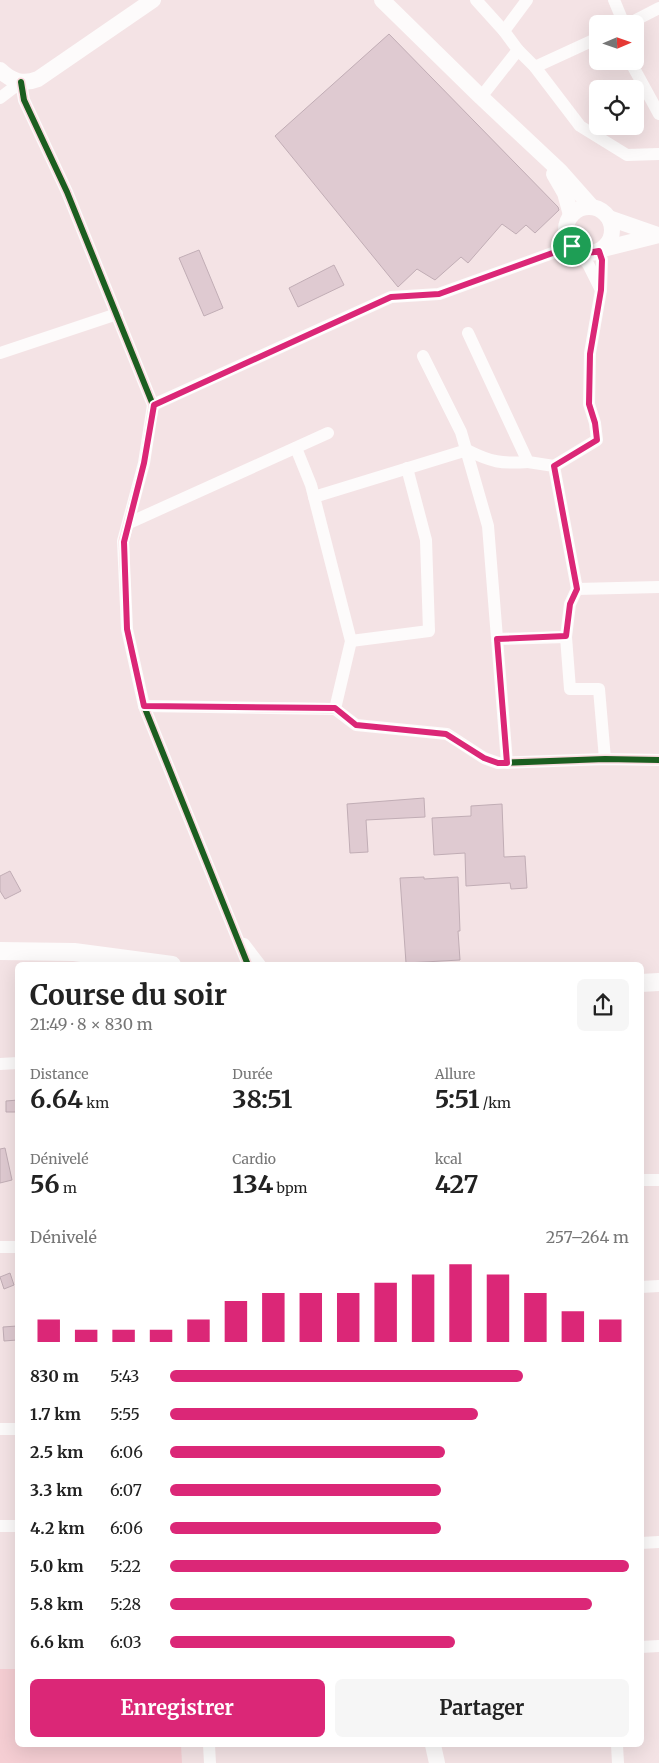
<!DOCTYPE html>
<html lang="fr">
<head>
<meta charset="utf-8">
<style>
	body { margin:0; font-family:Merriweather,serif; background:#f6f6f6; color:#222; height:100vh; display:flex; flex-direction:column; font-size:19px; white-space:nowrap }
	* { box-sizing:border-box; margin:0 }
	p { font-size:16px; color:#767676 }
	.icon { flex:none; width:28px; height:28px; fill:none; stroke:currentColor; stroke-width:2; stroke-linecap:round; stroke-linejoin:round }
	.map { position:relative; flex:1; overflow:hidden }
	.details { position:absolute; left:15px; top:962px; width:629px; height:785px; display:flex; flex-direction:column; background:#fff; border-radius:8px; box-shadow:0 5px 20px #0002 }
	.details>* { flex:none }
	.needle { width:32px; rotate:88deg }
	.controls { position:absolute; left:589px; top:15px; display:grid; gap:10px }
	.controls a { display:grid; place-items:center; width:55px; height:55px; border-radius:8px; background:#fff; box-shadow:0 5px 20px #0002; font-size:25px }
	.pin { position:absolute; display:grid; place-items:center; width:42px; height:42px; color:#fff; margin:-21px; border:2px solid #fff; border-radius:50%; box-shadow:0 1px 5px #0007 }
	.round { display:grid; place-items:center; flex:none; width:52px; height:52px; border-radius:8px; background:#f6f6f6 }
	.headline { display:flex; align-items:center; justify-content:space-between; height:85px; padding:0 15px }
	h1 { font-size:28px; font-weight:700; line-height:38px }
	.stats { display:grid; grid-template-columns:repeat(3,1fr); gap:8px; height:85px; padding:5px 15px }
	.stats div { display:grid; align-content:center }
	.stats b { font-size:25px; font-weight:700 }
	.stats small { font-size:14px; font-weight:400 }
	.stats p { font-size:14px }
	.chart { height:140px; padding:10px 15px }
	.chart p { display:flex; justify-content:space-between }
	.chart svg { width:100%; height:90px; margin-top:5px; stroke:#db2777; stroke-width:6 }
	.button { display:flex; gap:10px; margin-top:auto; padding:10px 15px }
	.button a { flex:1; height:58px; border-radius:8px; background:#db2777; color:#fff; font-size:20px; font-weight:700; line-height:58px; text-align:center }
	.button a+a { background:#f6f6f6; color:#222 }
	ul { padding:0 15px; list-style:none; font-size:16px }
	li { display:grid; grid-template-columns:80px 60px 1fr; align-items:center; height:38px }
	li i { height:12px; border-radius:6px; background:#db2777 }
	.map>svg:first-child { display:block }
</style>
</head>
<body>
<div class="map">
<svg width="659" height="1763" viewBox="0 0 659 1763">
	<rect width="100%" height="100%" fill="#f4e3e5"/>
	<polygon fill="#f5ced3" points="0,1669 17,1669 18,1745 181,1745 182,1763 0,1763"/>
	<g fill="#dfcad1" stroke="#c1adb5">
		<polygon points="389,34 558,207 559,210 535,233 526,225 516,234 502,224 468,263 461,257 435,280 417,269 398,287 275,136"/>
		<polygon points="199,250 223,308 204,316 179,258"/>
		<polygon points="334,265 344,285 298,307 289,288"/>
		<polygon points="424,798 425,817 366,820 368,852 350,853 347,804"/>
		<polygon points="502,804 504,857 525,856 527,888 511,889 510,883 466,886 465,853 434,855 432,818 471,816 471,806"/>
		<polygon points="10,871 21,891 5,899 0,891 0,876"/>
		<polygon points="424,877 424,879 458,877 460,931 458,931 460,960 406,963 400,878"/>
		<polygon points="18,1100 18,1112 6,1112 6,1101"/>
		<polygon points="5,1148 12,1180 0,1183 0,1149"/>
		<polygon points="10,1273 14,1285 4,1289 0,1277"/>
		<polygon points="17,1326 17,1340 4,1341 3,1327"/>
	</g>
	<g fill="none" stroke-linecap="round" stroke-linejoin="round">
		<g stroke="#fdfbfb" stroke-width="12">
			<polyline points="476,0 504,31"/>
			<polyline points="614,0 624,24"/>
			<polyline points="628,24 659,8"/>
			<polyline points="518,50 535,67 598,38"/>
			<polyline points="630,61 659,114"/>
			<polyline points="535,67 580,126 627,155 659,154"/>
			<polyline points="481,97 518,50 504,31 527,0"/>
			<polyline points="0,98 21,82 24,100 67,192 153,405 144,463 123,541 127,629 144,706 248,965"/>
			<polyline points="468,333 528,462 554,466 577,589 659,587"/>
			<polyline points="0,353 117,314"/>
			<polyline points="423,356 461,432 488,526 507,763"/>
			<polyline points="153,405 391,297 439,294 572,246 588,264 601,290"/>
			<polyline points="296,448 311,485 351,641 335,709"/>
			<polyline points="554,466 597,440 595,423 589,404 590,353 601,290 602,260 599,251"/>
			<path d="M314 497 467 450C491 462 501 464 528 462"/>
			<polyline points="129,523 328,433"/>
			<polyline points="577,589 570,604 566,637 570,689 599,689 605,759"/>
			<polyline points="497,639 566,637"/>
			<polyline points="351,641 429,631 426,540 407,468"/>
			<polyline points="144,706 335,709 356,725 447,734 484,758 498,763 605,759 659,760"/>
			<polyline points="244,944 260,965"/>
			<polyline points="0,1064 18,1063"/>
			<polyline points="641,1180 659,1180"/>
			<polyline points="0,1247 18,1247"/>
			<polyline points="641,1287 659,1286"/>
			<polyline points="0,1429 18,1429"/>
			<polyline points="0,1526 18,1526"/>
			<polyline points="641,1543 659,1542"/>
			<polyline points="641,1647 659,1646"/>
			<polyline points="209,1745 210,1763"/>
			<polyline points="617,1745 618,1763"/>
		</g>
		<g stroke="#fdfbfb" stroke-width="16">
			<polyline points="382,0 481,97 560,171 591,206"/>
			<path d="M0 70C11 81 23 85 38 79L153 0"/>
			<polyline points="554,174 565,193 571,215"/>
			<circle cx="589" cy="230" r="23"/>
			<polyline points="609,218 658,235"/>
			<polyline points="603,249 659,235"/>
			<polyline points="433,1745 437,1763"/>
		</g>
		<g stroke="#fdfbfb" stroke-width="18">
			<polyline points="0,951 74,952 172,965"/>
			<polyline points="641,983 659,982"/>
		</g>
		<g stroke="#fcdbe0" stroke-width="9">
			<g id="cycleway">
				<polyline points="21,82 24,100 67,192 153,405 144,463 123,541 127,629 144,706 248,965"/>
				<polyline points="144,706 335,709 356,725 447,734 484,758 498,763 605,759 659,760"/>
			</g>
		</g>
		<use href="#cycleway" stroke="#1b5e20" stroke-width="6"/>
	</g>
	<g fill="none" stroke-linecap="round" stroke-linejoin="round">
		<g stroke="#fff" stroke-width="10">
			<path id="route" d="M572 246C581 253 587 254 599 251L602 260 601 290 590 354 589 404 595 423 597 440 554 466 577 589 570 604 566 636 497 639 507 763H498L484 758 446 734 356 725 335 708 144 706 127 629 124 542 144 463 154 405 391 297 439 294Z"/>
		</g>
		<use href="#route" stroke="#db2777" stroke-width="6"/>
	</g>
</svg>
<div class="controls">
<a><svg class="needle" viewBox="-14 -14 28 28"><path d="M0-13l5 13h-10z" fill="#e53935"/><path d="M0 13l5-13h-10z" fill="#767676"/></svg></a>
<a><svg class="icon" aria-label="locate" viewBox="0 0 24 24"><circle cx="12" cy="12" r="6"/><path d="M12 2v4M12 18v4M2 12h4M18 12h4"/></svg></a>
</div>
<div class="pin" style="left:572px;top:246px;background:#1e9e55"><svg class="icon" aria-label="arrive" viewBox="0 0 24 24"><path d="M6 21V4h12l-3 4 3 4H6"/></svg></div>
<section class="details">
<div class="headline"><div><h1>Course du soir</h1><p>21:49 · 8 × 830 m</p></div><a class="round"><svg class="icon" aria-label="share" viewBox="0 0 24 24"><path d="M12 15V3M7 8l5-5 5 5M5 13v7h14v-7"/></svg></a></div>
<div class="stats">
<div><p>Distance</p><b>6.64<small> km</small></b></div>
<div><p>Durée</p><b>38:51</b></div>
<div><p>Allure</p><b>5:51<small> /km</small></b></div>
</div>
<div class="stats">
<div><p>Dénivelé</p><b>56<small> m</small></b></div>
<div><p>Cardio</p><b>134<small> bpm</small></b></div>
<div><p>kcal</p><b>427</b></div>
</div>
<div class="chart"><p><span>Dénivelé</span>257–264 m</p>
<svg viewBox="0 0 160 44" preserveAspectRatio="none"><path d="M5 44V33M15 44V38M25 44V38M35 44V38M45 44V33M55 44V24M65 44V20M75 44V20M85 44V20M95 44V15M105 44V11M115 44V6M125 44V11M135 44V20M145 44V29M155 44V33"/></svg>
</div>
<ul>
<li><b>830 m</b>5:43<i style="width:77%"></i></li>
<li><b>1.7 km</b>5:55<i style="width:67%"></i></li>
<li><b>2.5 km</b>6:06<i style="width:60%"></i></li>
<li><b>3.3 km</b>6:07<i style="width:59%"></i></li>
<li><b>4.2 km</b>6:06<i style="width:59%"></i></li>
<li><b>5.0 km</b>5:22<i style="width:100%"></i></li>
<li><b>5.8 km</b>5:28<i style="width:92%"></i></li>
<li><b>6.6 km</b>6:03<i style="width:62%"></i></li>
</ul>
<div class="button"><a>Enregistrer</a><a>Partager</a></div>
</section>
</div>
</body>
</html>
